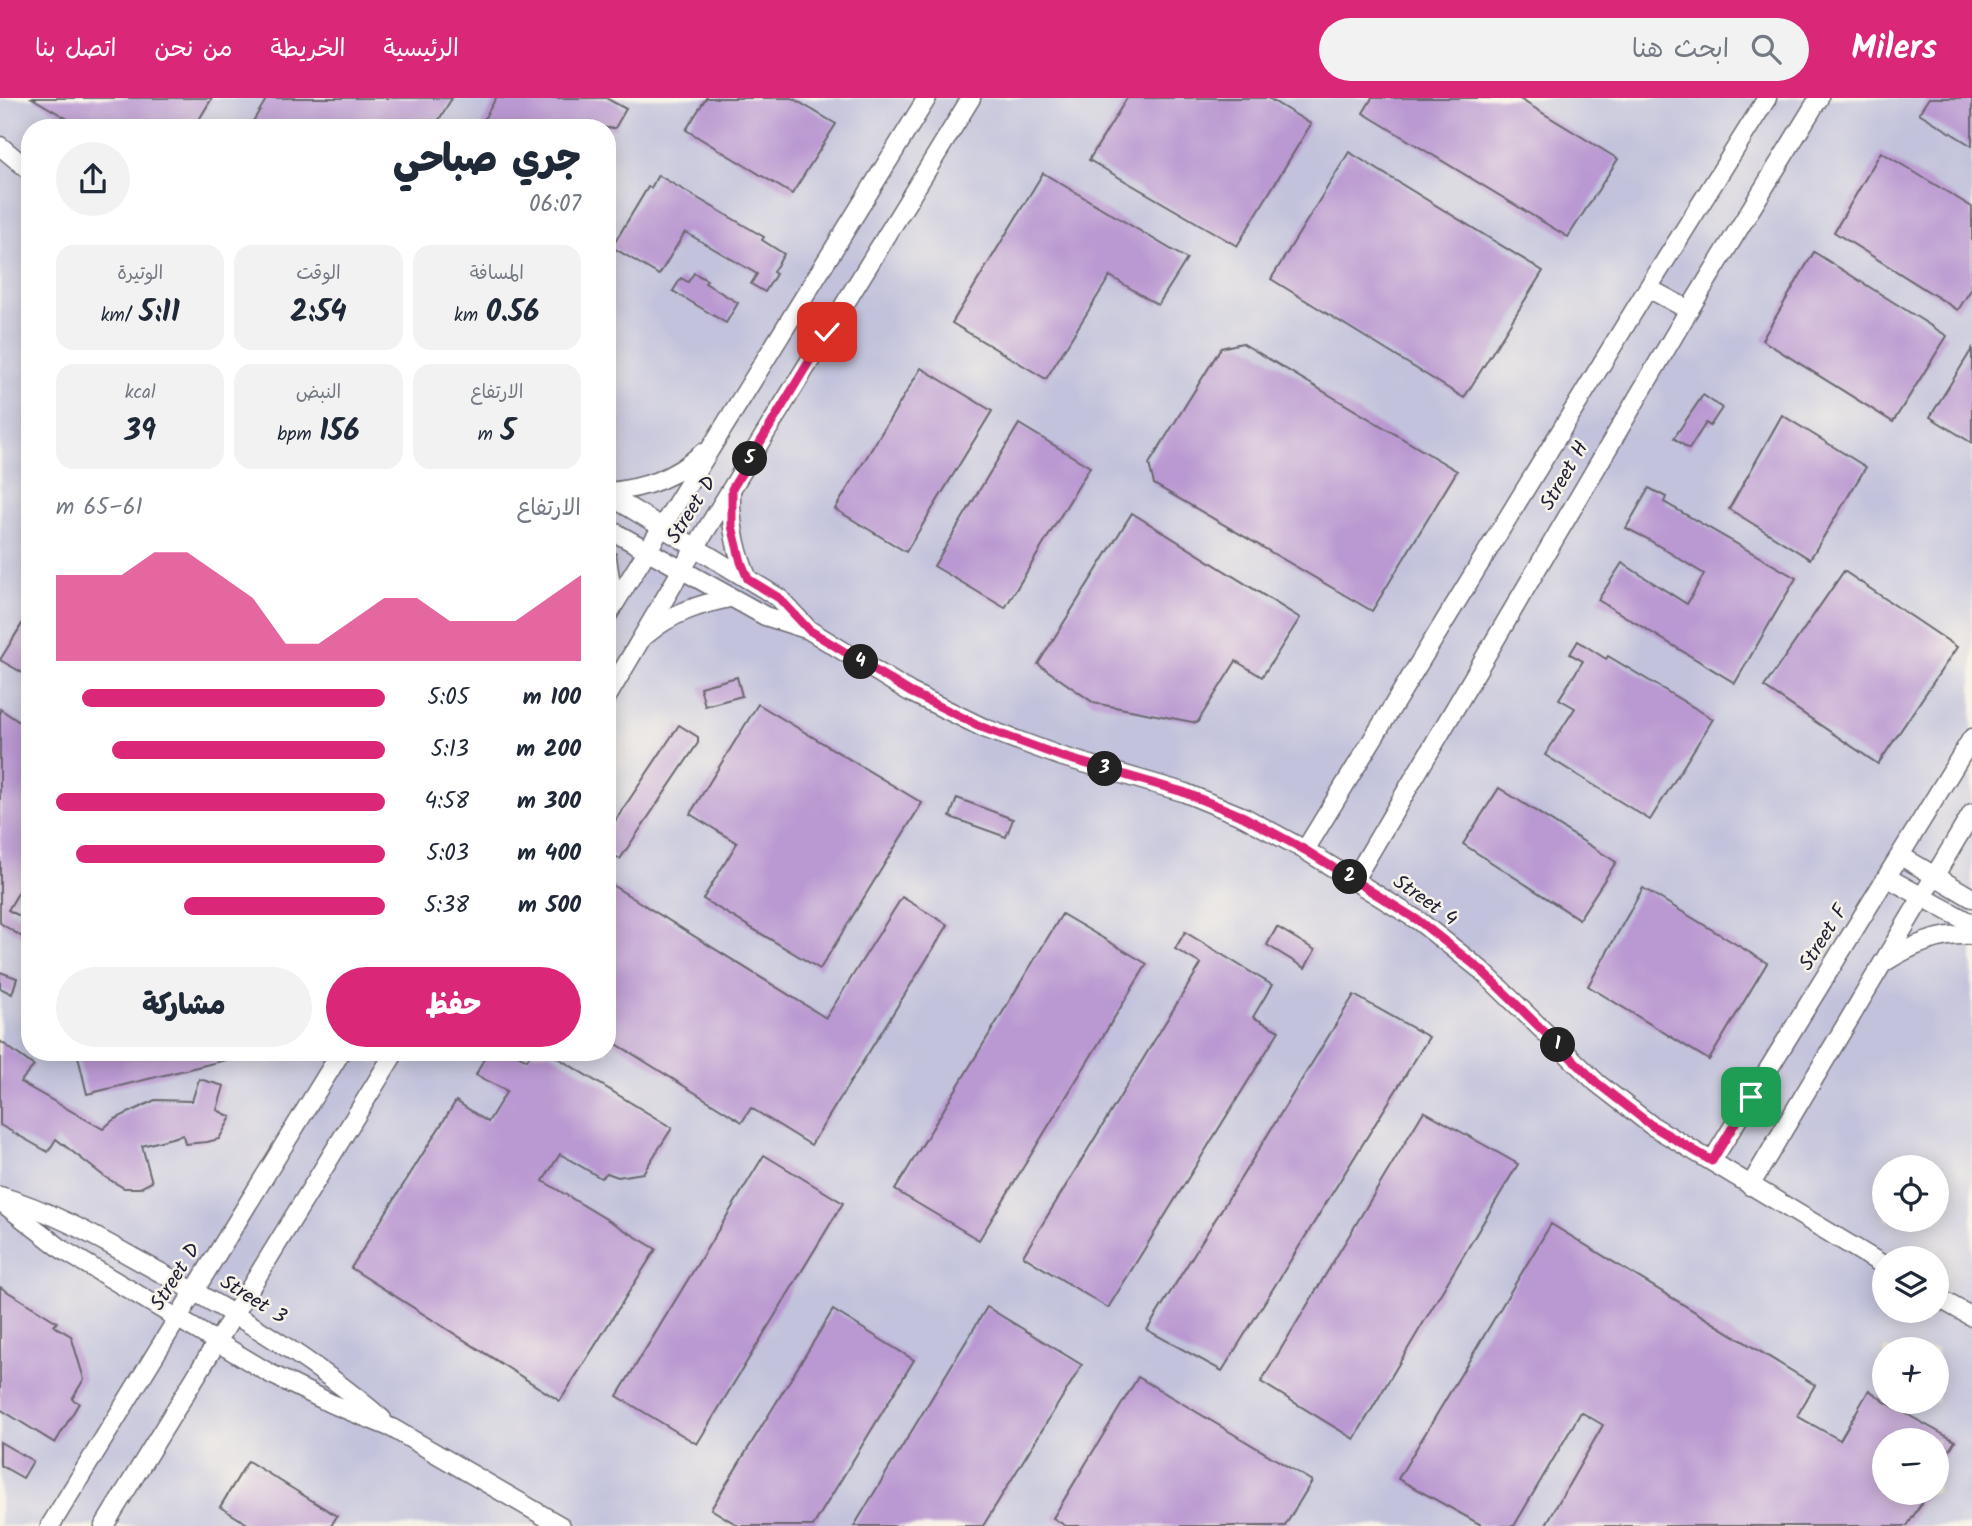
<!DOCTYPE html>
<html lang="ar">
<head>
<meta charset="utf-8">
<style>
	body { margin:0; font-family:Kalam,"Playpen Sans Arabic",sans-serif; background:#f2f2f3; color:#1f2937; direction:rtl; height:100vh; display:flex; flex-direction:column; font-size:26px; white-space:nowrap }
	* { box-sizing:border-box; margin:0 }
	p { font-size:23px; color:#747a83 }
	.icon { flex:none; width:38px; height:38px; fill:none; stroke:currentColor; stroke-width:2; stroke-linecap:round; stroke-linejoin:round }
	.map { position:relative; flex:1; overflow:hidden; direction:ltr }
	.drawer { position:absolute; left:21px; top:21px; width:595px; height:942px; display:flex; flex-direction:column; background:#fff; border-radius:28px; box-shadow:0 4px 18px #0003; direction:rtl }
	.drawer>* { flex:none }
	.fabs { position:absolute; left:1872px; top:1057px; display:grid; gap:14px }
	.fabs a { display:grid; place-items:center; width:77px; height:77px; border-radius:50%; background:#fff; box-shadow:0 4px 18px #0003; font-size:35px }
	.pin { position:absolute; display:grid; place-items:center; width:60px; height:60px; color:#fff; margin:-30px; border-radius:14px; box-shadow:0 4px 10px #0006 }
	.km { position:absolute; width:35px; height:35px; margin:-18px; border-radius:50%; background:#222; color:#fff; font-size:19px; line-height:35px; text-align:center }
	.round { display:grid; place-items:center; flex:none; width:74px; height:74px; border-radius:37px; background:#f2f2f3 }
	.headline { display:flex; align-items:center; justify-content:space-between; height:119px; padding:0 35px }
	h1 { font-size:38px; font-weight:800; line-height:52px }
	.stats { display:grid; grid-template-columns:repeat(3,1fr); gap:10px; height:119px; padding:7px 35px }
	.stats div { display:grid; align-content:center; border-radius:18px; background:#f2f2f3; text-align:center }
	.stats b { font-size:30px; font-weight:800 }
	.stats small { font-size:19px; font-weight:400 }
	.stats p { font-size:19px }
	.chart { height:196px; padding:14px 35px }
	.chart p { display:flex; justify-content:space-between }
	.chart svg { width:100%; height:126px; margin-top:7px; fill:#db2777; opacity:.7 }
	.action { display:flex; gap:14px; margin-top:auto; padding:14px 35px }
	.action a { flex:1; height:80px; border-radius:42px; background:#db2777; color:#fff; font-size:28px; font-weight:800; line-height:80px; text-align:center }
	.action a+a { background:#f2f2f3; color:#1f2937 }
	ul { padding:0 35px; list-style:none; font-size:23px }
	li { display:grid; grid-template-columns:112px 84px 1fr; align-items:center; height:52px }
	li i { height:18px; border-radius:9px; background:#db2777 }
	header { display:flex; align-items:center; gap:42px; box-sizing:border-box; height:98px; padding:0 35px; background:#db2777; color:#fff }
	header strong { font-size:33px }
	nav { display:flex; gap:38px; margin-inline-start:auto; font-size:24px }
	.search { width:490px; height:63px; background:#f2f2f3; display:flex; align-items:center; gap:18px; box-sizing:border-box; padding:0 24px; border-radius:38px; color:#747a83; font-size:26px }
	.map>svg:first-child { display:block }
</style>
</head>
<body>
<header>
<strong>Milers</strong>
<div class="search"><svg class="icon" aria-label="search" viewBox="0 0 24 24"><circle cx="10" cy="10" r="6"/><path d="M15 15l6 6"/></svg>ابحث هنا</div>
<nav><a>الرئيسية</a><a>الخريطة</a><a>من نحن</a><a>اتصل بنا</a></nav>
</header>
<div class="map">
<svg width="1972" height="1428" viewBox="0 0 1972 1428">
	<rect width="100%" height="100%" fill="#f7f3e8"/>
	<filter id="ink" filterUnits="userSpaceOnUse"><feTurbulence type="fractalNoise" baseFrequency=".0143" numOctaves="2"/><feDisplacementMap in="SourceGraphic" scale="14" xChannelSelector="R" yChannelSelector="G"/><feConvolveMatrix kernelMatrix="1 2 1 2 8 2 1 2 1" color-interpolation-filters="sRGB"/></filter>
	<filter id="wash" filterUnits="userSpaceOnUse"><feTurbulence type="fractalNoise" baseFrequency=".00686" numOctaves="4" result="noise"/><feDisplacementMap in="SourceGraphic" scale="28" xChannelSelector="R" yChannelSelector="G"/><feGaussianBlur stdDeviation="1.57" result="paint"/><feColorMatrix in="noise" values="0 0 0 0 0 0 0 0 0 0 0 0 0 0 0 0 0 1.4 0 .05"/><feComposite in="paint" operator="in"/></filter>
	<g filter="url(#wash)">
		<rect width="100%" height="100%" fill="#f3e7d1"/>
		<path fill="#c2c2dc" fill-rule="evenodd" d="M0 0H1972V1428H0ZM30 30H607V954H30ZM1885 1069H1937V1122H1885ZM1885 1160H1937V1213H1885ZM1885 1251H1937V1304H1885ZM1885 1342H1937V1395H1885Z"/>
		<g id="blocks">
			<g fill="#ba98d1">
				<polygon points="32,0 212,0 194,30 83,30"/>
				<polygon points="267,0 452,0 434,30 249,30"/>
				<polygon points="496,0 606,0 626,11 615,30 479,30"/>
				<polygon points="706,0 792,0 836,26 792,96 686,32"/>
				<polygon points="1127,0 1268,0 1311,26 1237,148 1089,62"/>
				<polygon points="1372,0 1518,0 1618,61 1568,139 1363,15"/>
				<polygon points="1929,0 1972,0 1972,48 1919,15"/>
				<polygon points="1349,54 1543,173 1464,300 1271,181"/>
				<polygon points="1881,54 1972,109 1972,190 1958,212 1834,134"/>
				<polygon points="1043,75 1187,161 1158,207 1110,178 1046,281 952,225"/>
				<polygon points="658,77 764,139 762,142 784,156 773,174 776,176 765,194 751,186 757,176 685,134 659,177 612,149 648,89 651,90"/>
				<polygon points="1814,154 1947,238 1893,324 1762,242"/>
				<polygon points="694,175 707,182 705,185 738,205 726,225 673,193 681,180 688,184"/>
				<polygon points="1242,245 1457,373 1372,513 1154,386 1149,366 1221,250"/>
				<polygon points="1972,251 1972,345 1930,319"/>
				<polygon points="921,270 992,313 906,454 835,411"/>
				<polygon points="1703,297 1722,310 1710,328 1706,325 1689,351 1674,340"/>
				<polygon points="1782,317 1866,369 1810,461 1729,411"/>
				<polygon points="1019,326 1090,369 1005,510 934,468"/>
				<polygon points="1649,390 1666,399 1664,404 1796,480 1735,585 1598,502 1622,465 1687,506 1704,476 1646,440 1626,430"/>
				<polygon points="1132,415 1300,520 1262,579 1236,563 1197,625 1094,605 1038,566"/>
				<polygon points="1844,473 1957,549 1878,666 1764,589"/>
				<polygon points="30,513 30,579 0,562"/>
				<polygon points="1578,543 1606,561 1608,558 1713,621 1650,722 1545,657 1575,610 1559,601 1583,563 1570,556"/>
				<polygon points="737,579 742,598 705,608 700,589"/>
				<polygon points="758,606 922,705 820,871 703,801 737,745 690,716"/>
				<polygon points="0,611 30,631 30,775 8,812 30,823 30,844 0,825"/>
				<polygon points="679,627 698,639 698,645 620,761 607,753 607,735"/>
				<polygon points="1499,690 1616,764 1579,821 1463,746"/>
				<polygon points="957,700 1013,721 1006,739 950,719"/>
				<polygon points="607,784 826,920 902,799 948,827 811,1047 751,1010 742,1024 607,940"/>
				<polygon points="1643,790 1767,865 1709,962 1588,888"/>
				<polygon points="1062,816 1147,866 979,1142 895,1092"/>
				<polygon points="1277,829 1315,852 1305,870 1267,847"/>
				<polygon points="1185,834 1272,887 1253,919 1279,933 1108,1210 1023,1158 1201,866 1175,851"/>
				<polygon points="0,874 17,880 12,896 0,890"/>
				<polygon points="1354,897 1429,939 1222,1273 1147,1232"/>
				<polygon points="0,943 34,968 20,984 103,1031 113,1022 155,1002 192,1003 199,981 224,988 217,1012 231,1019 219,1041 207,1044 185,1046 183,1037 142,1048 152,1084 140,1090 124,1090 105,1079 56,1041 48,1054 0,1027"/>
				<polygon points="77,954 237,954 238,959 87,996"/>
				<polygon points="487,954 512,954 527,962 532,954 548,954 672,1030 643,1075 618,1079 607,1075 601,1080 560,1056 543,1083 656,1151 560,1303 351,1170 456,1003 488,1024 507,993 476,977"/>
				<polygon points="1424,1013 1518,1066 1354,1341 1261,1284"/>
				<polygon points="764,1057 843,1105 697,1346 617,1298"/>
				<polygon points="1551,1126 1815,1287 1797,1318 1840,1342 1869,1292 1885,1304 1955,1343 1937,1372 1937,1342 1885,1342 1885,1395 1928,1395 1907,1428 1545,1428 1603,1327 1581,1314 1514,1428 1483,1428 1398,1381"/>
				<polygon points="0,1189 57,1224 54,1228 71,1238 84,1281 72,1301 79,1305 55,1345 0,1311"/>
				<polygon points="987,1209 1082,1267 983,1428 854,1428"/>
				<polygon points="833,1212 914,1262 813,1428 739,1428 711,1411"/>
				<polygon points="1138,1279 1312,1383 1285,1428 1066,1428 1053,1420"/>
				<polygon points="0,1344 33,1363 23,1380 0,1367"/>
				<polygon points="248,1363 337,1418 331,1428 251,1428 220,1409"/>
			</g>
		</g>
	</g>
	<g filter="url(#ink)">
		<use href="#blocks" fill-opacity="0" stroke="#6b6770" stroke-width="2"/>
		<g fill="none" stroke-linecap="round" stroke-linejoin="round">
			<g stroke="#6b6770" stroke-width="21">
				<g id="minor">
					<polyline points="0,48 30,73"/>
					<polyline points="1648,190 1689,212"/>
					<path d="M731 393C730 425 735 452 748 481"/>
					<path d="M607 394C644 391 675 380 702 355"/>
					<polyline points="607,396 779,500 807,530"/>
					<polyline points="607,430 765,518 809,532 910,594 984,630 1060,658 1183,694 1244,719 1305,752 1419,823 1481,872 1597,985 1651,1027 1885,1168"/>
					<polyline points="607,460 612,494 610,512"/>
					<polyline points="607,518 927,0"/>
					<path d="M647 536C672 515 700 506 730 500"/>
					<polyline points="607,599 681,473 971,0"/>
					<polyline points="1305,752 1648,190 1767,0"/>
					<polyline points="1901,758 1972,800"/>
					<polyline points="1888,780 1972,826"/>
					<polyline points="1354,782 1689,212 1819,0"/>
					<path d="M1885 864C1910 848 1941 835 1972 837"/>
					<polyline points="1712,1063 1972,640"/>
					<polyline points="1750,1088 1972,715"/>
					<path d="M0 1098C52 1113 98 1140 145 1166 227 1211 311 1259 382 1321"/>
					<polyline points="0,1103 63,1152 269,1275 330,1305 392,1330 561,1428"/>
					<polyline points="1937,1199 1972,1219"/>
					<polyline points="50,1428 341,954"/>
					<polyline points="104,1428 395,954"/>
				</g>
			</g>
			<use href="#minor" stroke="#fff" stroke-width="18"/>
		</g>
	</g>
	<g fill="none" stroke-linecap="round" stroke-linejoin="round" filter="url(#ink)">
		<g stroke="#fff" stroke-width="14">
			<polyline id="route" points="827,234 732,391 732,428 741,464 748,481 779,500 809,532 910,594 984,630 1060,658 1183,694 1244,719 1305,752 1419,823 1481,872 1597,985 1651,1027 1712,1063 1751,999"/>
		</g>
		<use href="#route" stroke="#db2777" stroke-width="9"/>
	</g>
	<g text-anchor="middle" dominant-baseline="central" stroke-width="5" stroke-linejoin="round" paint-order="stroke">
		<g font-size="21" fill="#22223b" stroke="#f7f3e8">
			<text transform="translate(1565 378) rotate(-60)">Street H</text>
			<text transform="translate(692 412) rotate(-58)">Street D</text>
			<text transform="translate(1425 803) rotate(35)">Street 4</text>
			<text transform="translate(1824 840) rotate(-58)">Street F</text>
			<text transform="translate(176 1179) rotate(-58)">Street D</text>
			<text transform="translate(253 1202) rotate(32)">Street 3</text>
		</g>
	</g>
</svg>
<div class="fabs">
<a><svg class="icon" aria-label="locate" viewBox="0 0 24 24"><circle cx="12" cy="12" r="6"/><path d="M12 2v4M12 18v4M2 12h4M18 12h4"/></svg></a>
<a><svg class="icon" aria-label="layers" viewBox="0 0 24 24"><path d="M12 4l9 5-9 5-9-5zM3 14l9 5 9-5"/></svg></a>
<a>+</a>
<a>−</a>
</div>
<div class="pin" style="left:1751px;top:999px;background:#1e9e55"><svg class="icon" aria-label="arrive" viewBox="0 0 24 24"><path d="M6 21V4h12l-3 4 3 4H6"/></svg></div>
<div class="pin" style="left:827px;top:234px;background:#d93025"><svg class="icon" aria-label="check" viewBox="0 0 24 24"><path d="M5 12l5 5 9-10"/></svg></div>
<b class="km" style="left:1558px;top:947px">1</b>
<b class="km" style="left:1350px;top:779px">2</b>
<b class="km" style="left:1105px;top:671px">3</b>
<b class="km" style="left:861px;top:564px">4</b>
<b class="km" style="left:750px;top:361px">5</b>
<section class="drawer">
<div class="headline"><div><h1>جري صباحي</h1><p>06:07</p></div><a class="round"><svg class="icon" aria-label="share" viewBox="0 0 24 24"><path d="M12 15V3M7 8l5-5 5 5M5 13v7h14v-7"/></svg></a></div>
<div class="stats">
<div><p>المسافة</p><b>0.56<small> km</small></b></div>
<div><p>الوقت</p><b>2:54</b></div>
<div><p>الوتيرة</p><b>5:11<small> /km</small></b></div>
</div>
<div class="stats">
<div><p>الارتفاع</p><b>5<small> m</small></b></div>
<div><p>النبض</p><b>156<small> bpm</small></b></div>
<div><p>kcal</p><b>39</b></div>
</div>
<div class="chart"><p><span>الارتفاع</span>61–65 m</p>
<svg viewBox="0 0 160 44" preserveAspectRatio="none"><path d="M0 44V14L10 14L20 14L30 6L40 6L50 14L60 22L70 38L80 38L90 30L100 22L110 22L120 30L130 30L140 30L150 22L160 14V44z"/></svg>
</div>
<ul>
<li><b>100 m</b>5:05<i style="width:92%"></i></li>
<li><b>200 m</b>5:13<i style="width:83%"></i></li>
<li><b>300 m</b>4:58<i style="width:100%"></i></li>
<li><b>400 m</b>5:03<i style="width:94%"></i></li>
<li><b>500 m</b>5:38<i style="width:61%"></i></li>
</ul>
<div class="action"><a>حفظ</a><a>مشاركة</a></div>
</section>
</div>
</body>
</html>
